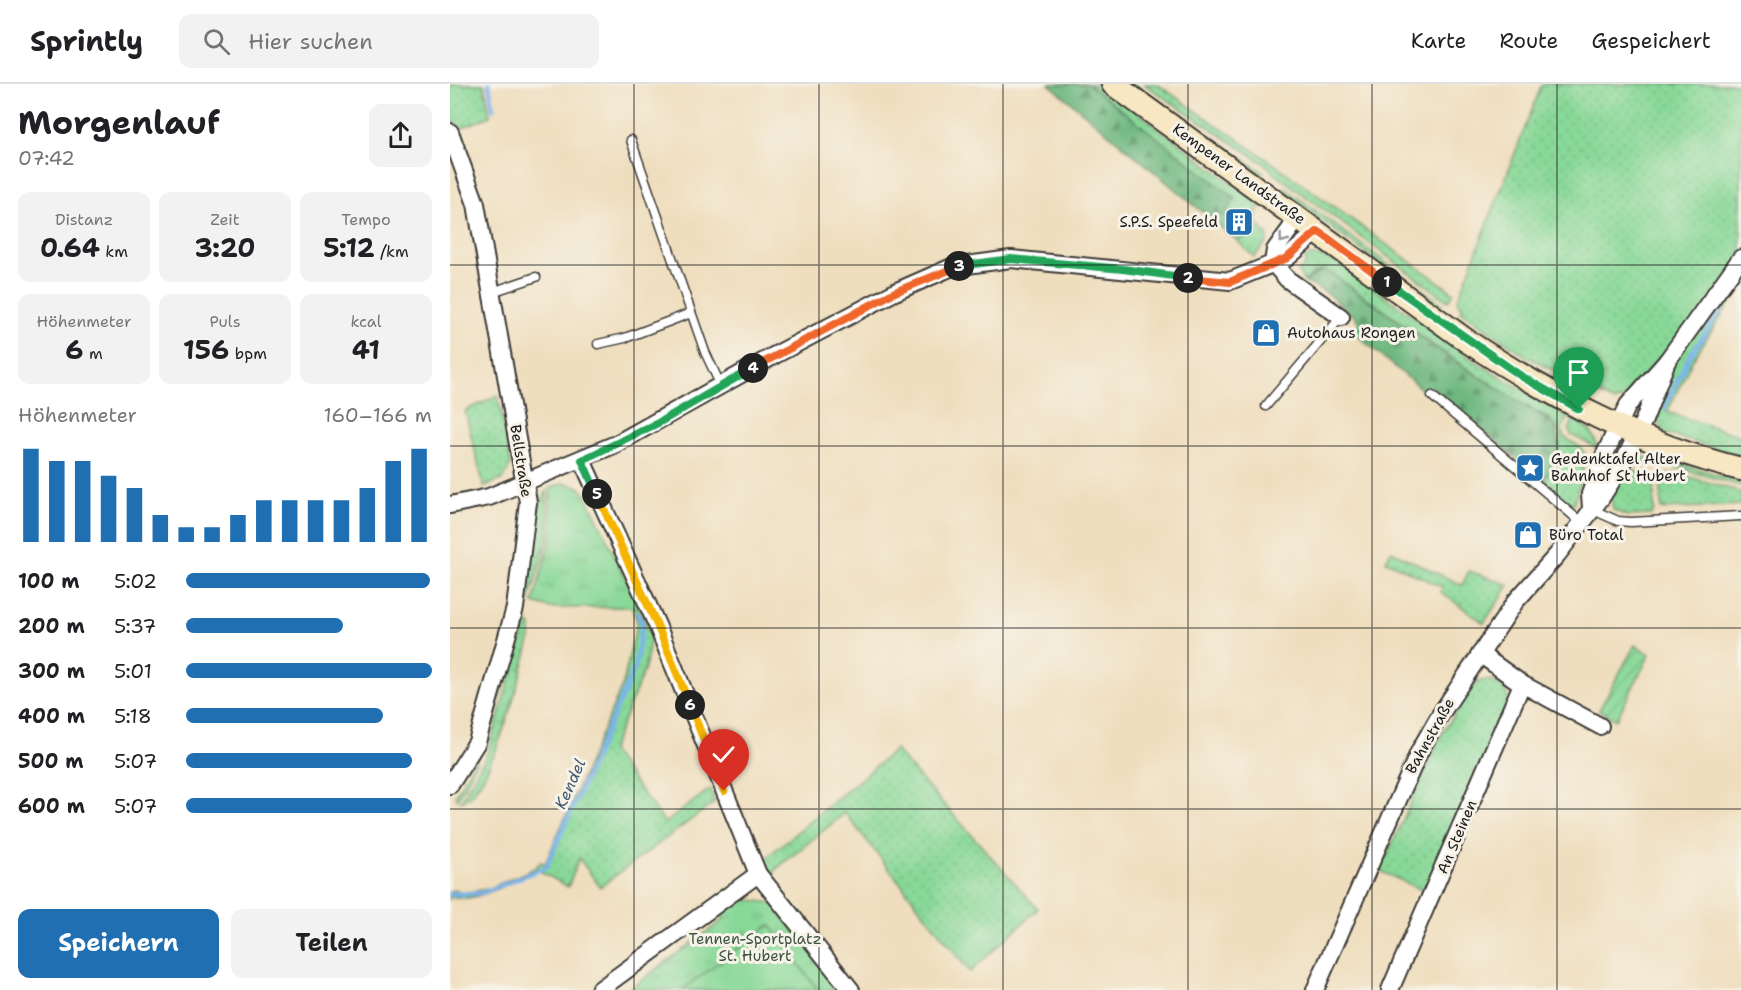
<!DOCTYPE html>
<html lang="de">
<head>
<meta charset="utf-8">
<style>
	body { margin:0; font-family:"Shantell Sans",sans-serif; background:#f2f2f2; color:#202124; height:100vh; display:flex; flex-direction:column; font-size:22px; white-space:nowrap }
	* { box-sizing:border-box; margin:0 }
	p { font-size:20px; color:#757577 }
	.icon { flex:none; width:33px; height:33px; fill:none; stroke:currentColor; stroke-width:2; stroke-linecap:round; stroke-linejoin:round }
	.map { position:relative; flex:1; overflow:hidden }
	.drawer { display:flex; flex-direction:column; background:#fff; width:450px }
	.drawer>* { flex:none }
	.pin { position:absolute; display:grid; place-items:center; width:51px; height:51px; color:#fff; margin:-62px -26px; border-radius:50% 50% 50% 0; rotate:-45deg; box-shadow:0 0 6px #0007 }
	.pin .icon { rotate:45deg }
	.km { position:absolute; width:30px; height:30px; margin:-15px; border-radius:50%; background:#222; color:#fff; font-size:16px; line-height:30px; text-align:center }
	.round { display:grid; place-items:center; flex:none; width:63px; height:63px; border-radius:12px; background:#f2f2f2 }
	.head { display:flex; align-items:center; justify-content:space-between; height:102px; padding:0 18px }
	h1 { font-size:33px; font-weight:700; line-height:45px }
	.metrics { display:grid; grid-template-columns:repeat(3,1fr); gap:9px; height:102px; padding:6px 18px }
	.metrics div { display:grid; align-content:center; border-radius:12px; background:#f2f2f2; text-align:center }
	.metrics b { font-size:26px; font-weight:700 }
	.metrics small { font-size:16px; font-weight:400 }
	.metrics p { font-size:16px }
	.chart { height:168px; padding:12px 18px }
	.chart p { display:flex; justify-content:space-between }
	.chart svg { width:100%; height:108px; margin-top:6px; stroke:#1f6fb2; stroke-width:6 }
	.button { display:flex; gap:12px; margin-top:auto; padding:12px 18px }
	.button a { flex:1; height:69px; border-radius:12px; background:#1f6fb2; color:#fff; font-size:24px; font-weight:700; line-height:69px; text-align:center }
	.button a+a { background:#f2f2f2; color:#202124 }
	ul { padding:0 18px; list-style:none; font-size:20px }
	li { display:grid; grid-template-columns:96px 72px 1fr; align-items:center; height:45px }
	li i { height:15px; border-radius:8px; background:#1f6fb2 }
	header { display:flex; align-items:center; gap:36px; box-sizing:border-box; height:84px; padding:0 30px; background:#fff; border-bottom:2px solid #e0e0e0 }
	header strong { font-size:28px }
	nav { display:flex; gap:33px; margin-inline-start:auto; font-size:21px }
	.search { width:420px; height:54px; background:#f2f2f2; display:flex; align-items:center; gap:15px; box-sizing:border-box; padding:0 21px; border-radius:12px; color:#757577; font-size:22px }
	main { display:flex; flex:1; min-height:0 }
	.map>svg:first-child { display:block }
</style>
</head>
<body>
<header>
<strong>Sprintly</strong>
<div class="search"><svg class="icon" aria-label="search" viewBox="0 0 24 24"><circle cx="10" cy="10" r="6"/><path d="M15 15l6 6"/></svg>Hier suchen</div>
<nav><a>Karte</a><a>Route</a><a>Gespeichert</a></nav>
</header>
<main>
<section class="drawer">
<div class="head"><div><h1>Morgenlauf</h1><p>07:42</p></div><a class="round"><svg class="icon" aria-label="share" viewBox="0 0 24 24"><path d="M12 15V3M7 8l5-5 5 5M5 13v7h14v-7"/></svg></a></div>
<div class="metrics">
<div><p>Distanz</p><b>0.64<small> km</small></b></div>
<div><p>Zeit</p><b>3:20</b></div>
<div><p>Tempo</p><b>5:12<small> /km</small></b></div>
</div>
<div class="metrics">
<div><p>Höhenmeter</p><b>6<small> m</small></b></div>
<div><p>Puls</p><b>156<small> bpm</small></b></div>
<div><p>kcal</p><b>41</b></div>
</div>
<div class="chart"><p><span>Höhenmeter</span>160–166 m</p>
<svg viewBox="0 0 160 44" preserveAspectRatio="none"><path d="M5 44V6M15 44V11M25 44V11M35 44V17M45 44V22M55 44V33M65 44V38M75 44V38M85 44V33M95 44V27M105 44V27M115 44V27M125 44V27M135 44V22M145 44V11M155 44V6"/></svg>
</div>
<ul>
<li><b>100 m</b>5:02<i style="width:99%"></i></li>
<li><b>200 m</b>5:37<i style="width:64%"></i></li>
<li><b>300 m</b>5:01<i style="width:100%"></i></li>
<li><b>400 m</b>5:18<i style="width:80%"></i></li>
<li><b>500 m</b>5:07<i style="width:92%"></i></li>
<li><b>600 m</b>5:07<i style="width:92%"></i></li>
</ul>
<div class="button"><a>Speichern</a><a>Teilen</a></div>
</section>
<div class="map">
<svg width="1291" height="906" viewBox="0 0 1291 906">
	<defs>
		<pattern id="grass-dots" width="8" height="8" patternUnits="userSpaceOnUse" patternTransform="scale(1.5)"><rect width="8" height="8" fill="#88d897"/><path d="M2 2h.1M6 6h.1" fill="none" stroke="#75b982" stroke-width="1.8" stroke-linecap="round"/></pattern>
		<pattern id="forest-firs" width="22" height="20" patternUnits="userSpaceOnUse" patternTransform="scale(1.5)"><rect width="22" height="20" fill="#6eb880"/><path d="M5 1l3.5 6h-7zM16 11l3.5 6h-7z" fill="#5a9568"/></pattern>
		<pattern id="park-tufts" width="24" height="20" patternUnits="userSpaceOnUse" patternTransform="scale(1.5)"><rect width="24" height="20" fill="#88d897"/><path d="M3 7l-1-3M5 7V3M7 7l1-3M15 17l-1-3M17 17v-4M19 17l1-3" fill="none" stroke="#75b982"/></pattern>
		<pattern id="garden-furrows" width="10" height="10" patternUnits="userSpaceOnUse" patternTransform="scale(1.5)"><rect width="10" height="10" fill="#88d897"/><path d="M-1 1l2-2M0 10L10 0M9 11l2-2" fill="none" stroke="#75b982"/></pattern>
	</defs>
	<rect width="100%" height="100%" fill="#f7f3e8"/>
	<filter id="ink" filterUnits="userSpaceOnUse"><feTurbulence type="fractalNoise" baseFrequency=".0167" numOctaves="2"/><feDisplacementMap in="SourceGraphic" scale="12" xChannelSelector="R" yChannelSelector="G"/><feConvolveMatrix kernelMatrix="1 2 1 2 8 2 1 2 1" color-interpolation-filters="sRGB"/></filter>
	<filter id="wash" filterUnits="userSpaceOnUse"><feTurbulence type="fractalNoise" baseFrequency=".008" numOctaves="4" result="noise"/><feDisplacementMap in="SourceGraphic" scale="24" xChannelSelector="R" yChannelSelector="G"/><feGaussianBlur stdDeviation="1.35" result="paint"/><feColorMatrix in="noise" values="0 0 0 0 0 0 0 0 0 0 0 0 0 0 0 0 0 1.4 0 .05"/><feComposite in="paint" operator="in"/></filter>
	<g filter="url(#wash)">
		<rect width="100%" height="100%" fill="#efdebe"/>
		<g fill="url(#grass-dots)" stroke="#527a5a" stroke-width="1.5">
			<polygon points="0,0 34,0 40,32 9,45 0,31"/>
			<path d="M638 0H650L811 121C800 140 809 138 818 153L817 158 804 173 787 157 798 152 773 131 785 115Z"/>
			<polygon points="678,0 684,0 814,89 810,91"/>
			<polygon points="694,0 707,0 827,82 1004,209 998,217 824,89 819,83"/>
			<polygon points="1092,0 1291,0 1291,201 1242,277 1217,328 1291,352 1291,373 1214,349 1208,337 1209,325 1194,319 1202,305 1164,318 1076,272 1011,227 1013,223 1007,218"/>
			<polygon points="834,104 839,107 992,220 989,223 971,211 831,106"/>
			<path d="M859 172 874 173 892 181 1023 276 1118 333 1112 345 1113 352 1130 363 1135 370 1132 393 1123 422 1094 398C1101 383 1116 362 1108 346 1099 329 1077 324 1063 315 1001 275 941 231 881 189L867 187 854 198 848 187 855 181V173Z"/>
			<polygon points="1008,233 1061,269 1129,308 1127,311 1041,260 1006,236"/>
			<polygon points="48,311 61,381 53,395 34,403 15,327"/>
			<path d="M1123 336C1137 343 1145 348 1147 364L1121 351 1119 346Z"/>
			<polygon points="1191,373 1217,376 1291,397 1291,402 1208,378 1181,381"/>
			<polygon points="1176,386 1197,389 1204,396 1204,427 1201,431 1177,432 1163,426 1161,413"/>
			<polygon points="1226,389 1291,408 1291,421 1211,425 1211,399 1215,392"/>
			<polygon points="97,406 98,454 78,520 73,518 84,434"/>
			<polygon points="941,467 1012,501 1019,487 1059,501 1034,539 991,508 992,503 936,477"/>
			<path d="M182 523H189L201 553 195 584 161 667 215 739 260 705 265 718 150 803 129 774 118 803 88 786C67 794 23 822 2 812L0 815V807L6 806 10 809 38 805 85 784 91 778 95 780 173 600 187 538Z"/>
			<path d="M69 535 75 536C52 597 42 659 7 715L5 712 27 671Z"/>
			<path d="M77 538 81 543 80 557C71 587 41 710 11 717L37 670Z"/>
			<polygon points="1039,596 1054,602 1059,616 978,809 930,787 990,653 1021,604 1030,597"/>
			<polygon points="445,666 588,825 520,888 395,729 325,786 324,794 311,778"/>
		</g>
		<g fill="url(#forest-firs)" stroke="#456a4e" stroke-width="1.5">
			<polygon points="599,0 638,0 786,115 773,131 799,152 787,157"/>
			<polygon points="874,185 1012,282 1105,340 1109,364 1094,398 982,303 976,309 903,248 909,240 907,235 875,208 854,198"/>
		</g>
		<g fill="url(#park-tufts)" stroke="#527a5a" stroke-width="1.5">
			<polygon points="113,399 129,403 136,411 189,523 100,524 83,519 101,454 100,404"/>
			<polygon points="288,814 322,819 391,906 178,906 274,835 269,828"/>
		</g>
		<polygon fill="url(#garden-furrows)" stroke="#527a5a" stroke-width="1.5" points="1185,561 1200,570 1166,636 1149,626"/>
		<polygon fill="#88d897" stroke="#527a5a" stroke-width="1.5" points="320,841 368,906 232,906"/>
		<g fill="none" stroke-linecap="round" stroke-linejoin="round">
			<g stroke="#7cb4eb" stroke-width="4.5">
				<polyline points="39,0 43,25"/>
				<polyline points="1214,324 1238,275 1291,195"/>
				<polyline points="0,810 32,809 96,783 185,583 192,541 188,530"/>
			</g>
		</g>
	</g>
	<g filter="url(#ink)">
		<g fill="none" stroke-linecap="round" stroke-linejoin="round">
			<g stroke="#3c3934" stroke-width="11">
				<g id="lane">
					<polyline points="181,56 255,268 271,302"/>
					<polyline points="42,208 86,193"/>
					<polyline points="148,260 175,254 241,229"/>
					<polyline points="982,312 1132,439"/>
					<polyline points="816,322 891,233"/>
					<polyline points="1141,425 1168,437 1181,438 1291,432"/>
				</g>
			</g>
			<g stroke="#3c3934" stroke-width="20">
				<g id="street">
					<polyline points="0,48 26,120 78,418 65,524 27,658 0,701"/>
					<polyline points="823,179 837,195 891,233"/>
					<polyline points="823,179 825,166 849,133"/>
					<polyline points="132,376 207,541 308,790 401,906"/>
					<polyline points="0,421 39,413 166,360 325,271 445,208 502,183 561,175 780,197 837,174 868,147"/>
					<polyline points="1141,425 1140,410 1154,372 1178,321 1217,277 1291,174"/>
					<polyline points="1030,570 1072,600 1150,642"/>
					<polyline points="149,906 308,790"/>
					<polyline points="865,906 970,666 990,631 1065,518 1107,471 1151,414 1172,381 1194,336 1217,277"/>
					<polyline points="940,906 1072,600"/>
				</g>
			</g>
			<g stroke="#3c3934" stroke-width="26">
				<path id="secondary" d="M663 0 1017 257C1102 313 1191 361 1291 385"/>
			</g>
			<use href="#lane" stroke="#fff" stroke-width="8"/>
			<use href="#street" stroke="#fff" stroke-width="16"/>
			<use href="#secondary" stroke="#f7e8c3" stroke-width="22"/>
		</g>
		<defs><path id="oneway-chevron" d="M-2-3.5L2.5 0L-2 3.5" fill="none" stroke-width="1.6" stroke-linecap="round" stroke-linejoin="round" transform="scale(1.5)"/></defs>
		<use stroke="#999" href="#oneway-chevron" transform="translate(833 155) rotate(127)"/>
	</g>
	<g fill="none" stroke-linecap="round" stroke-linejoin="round" filter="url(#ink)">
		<g stroke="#fff" stroke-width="12">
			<polyline id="split-1" points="937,198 1071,292 1129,325"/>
		</g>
		<g stroke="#fff" stroke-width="12">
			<polyline id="split-2" points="738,194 780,198 837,174 868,147 937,198"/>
		</g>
		<g stroke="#fff" stroke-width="12">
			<polyline id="split-3" points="509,182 561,175 673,185 738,194"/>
		</g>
		<g stroke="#fff" stroke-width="12">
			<polyline id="split-4" points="303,284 445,208 509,182"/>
		</g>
		<g stroke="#fff" stroke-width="12">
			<polyline id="split-5" points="147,410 132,376 208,339 303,284"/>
		</g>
		<g stroke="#fff" stroke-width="12">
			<polyline id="split-6" points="147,410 207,541 240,621"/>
		</g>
		<g stroke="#fff" stroke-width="12">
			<polyline id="split-7" points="240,621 274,707"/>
		</g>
		<use href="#split-1" stroke="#22a559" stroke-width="8"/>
		<use href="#split-2" stroke="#f0652b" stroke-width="8"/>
		<use href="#split-3" stroke="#22a559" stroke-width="8"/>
		<use href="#split-4" stroke="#f0652b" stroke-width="8"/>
		<use href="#split-5" stroke="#22a559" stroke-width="8"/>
		<use href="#split-6" stroke="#f5b400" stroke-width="8"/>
		<use href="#split-7" stroke="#f5b400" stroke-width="8"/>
	</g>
	<path fill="none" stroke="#1c1c1c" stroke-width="1.5" stroke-opacity="0.55" d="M184 0V906M369 0V906M553 0V906M738 0V906M922 0V906M1107 0V906M0 181H1291M0 362H1291M0 544H1291M0 725H1291"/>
	<defs>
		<g id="building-square" transform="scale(1.5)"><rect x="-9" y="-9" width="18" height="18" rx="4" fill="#1f6fb2" stroke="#f7f3e8"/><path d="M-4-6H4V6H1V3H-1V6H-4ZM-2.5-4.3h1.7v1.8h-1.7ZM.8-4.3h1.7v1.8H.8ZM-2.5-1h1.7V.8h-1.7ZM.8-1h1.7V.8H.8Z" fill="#fff"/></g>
		<g id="shop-square" transform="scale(1.5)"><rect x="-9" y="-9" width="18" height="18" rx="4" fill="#1f6fb2" stroke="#f7f3e8"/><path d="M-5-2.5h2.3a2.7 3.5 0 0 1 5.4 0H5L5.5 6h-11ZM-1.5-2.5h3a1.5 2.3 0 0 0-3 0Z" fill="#fff"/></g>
		<g id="sight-square" transform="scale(1.5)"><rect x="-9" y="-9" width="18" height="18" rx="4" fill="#1f6fb2" stroke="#f7f3e8"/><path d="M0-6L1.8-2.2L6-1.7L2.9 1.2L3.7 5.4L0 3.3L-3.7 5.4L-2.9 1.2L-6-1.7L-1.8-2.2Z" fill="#fff"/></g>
	</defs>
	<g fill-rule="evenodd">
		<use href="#building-square" x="789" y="138"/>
		<use href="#shop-square" x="816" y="249"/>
		<use href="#sight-square" x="1080" y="384"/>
		<use href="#shop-square" x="1078" y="451"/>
	</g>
	<g text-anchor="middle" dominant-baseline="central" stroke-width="6" stroke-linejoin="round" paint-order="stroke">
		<g font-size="15" fill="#1c1c1c" stroke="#f7f3e8">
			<text transform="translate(789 90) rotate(36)">Kempener Landstraße</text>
			<text transform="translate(71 377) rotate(81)">Bellstraße</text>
			<text transform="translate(980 652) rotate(-61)">Bahnstraße</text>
			<text transform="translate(1007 753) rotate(-67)">An Steinen</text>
		</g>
		<g font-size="15" fill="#1c1c1c" stroke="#f7f3e8" text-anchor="start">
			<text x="768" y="138" text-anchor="end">S.P.S. Speefeld</text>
			<text x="837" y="249">Autohaus Rongen</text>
			<text x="1101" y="375">Gedenktafel Alter<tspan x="1101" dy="17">Bahnhof St Hubert</tspan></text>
			<text x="1099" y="451">Büro Total</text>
		</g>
		<g font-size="15" fill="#3c5441" stroke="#f7f3e8">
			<text x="305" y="855">Tennen-Sportplatz<tspan x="305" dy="17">St. Hubert</tspan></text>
		</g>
		<g font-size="16" font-style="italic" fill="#42596f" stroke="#f7f3e8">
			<text transform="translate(120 700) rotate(-66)">Kendel</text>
		</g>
	</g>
</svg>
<div class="pin" style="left:1129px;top:325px;background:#1e9e55"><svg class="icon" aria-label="arrive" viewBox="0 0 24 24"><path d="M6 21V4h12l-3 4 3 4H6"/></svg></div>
<div class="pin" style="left:274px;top:707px;background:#d93025"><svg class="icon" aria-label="check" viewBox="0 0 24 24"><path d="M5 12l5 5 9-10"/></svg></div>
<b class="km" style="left:937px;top:198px">1</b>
<b class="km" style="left:738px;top:194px">2</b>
<b class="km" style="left:509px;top:182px">3</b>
<b class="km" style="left:303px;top:284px">4</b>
<b class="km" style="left:147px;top:410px">5</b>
<b class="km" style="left:240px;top:621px">6</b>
</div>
</main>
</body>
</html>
